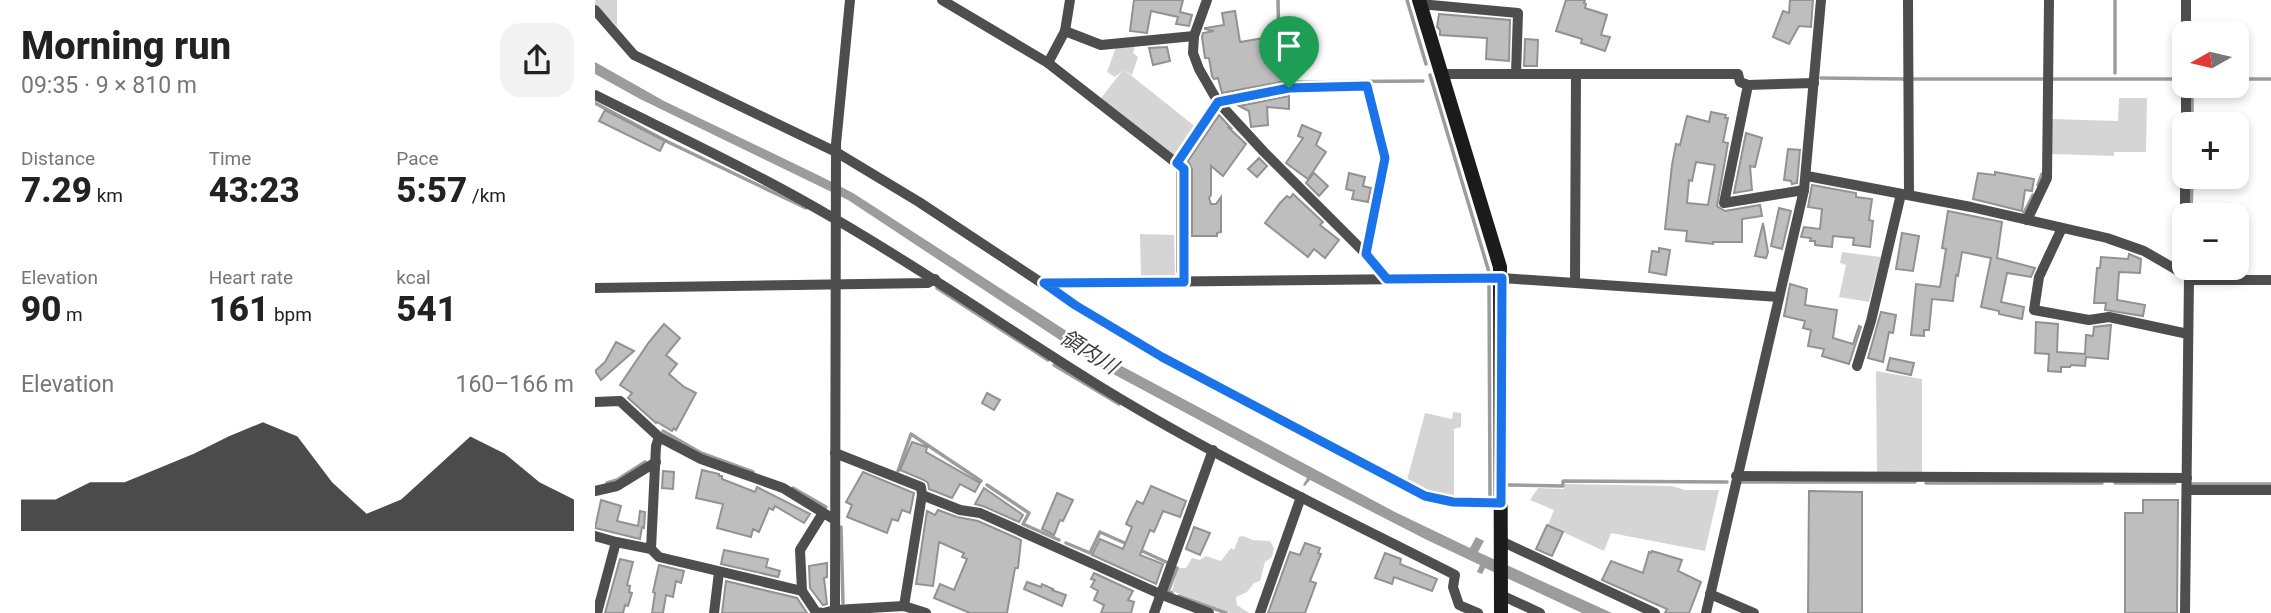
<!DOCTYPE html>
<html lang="en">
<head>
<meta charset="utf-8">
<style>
	body { margin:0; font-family:Roboto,"Noto Sans JP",sans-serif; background:#f2f2f2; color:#222; height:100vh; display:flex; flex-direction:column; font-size:26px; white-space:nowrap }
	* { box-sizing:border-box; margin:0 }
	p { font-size:23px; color:#767676 }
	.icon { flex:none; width:38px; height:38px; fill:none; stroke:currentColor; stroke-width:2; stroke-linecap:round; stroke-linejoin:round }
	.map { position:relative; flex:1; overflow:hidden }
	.details { display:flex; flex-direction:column; background:#fff; width:595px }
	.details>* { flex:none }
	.needle { width:46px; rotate:262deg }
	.controls { position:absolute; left:1577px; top:21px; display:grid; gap:14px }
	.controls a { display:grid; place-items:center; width:77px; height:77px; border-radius:14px; background:#fff; box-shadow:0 4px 10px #0003; font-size:35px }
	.pin { position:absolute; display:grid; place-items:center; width:60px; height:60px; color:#fff; margin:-72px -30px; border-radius:50% 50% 50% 0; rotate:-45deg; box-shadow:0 0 7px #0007 }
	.pin .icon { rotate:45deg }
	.round { display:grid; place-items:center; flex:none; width:74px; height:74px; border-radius:21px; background:#f2f2f2 }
	.overview { display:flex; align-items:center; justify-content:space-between; height:119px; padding:0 21px }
	h1 { font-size:38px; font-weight:800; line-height:52px }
	.figures { display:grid; grid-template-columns:repeat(3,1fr); gap:10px; height:119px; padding:7px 21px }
	.figures div { display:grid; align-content:center }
	.figures b { font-size:35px; font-weight:800 }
	.figures small { font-size:19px; font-weight:400 }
	.figures p { font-size:19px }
	.chart { height:196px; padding:14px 21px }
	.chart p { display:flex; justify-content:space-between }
	.chart svg { width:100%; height:126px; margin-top:7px; fill:#000; opacity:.7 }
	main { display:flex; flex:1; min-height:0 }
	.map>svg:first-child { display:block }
</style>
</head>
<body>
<main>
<section class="details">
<div class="overview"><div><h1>Morning run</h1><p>09:35 · 9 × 810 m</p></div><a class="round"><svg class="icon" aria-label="share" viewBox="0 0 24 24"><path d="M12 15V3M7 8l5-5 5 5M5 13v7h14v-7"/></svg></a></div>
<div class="figures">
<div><p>Distance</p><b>7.29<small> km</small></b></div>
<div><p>Time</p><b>43:23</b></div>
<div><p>Pace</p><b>5:57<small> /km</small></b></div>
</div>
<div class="figures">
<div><p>Elevation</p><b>90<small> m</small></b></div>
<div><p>Heart rate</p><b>161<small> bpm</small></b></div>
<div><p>kcal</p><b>541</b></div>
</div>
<div class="chart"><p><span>Elevation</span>160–166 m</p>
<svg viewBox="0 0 160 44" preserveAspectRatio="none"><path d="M0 44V33L10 33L20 27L30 27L40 22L50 17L60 11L70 6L80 11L90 27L100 38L110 33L120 22L130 11L140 17L150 27L160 33V44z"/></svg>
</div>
</section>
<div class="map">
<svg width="1676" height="613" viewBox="0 0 1676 613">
	<rect width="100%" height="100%" fill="#fff"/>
	<g fill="#d5d5d5">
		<polygon points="0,0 22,0 22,27 16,20 13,21 0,4"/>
		<polygon points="540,46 538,53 543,57 537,75 528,69 602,128 583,156 579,156 506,98 528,70 520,77 512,72 521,47"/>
		<polygon points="1524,98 1552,98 1551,152 1519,152 1519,156 1456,154 1456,119 1523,121"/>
		<polygon points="545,234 579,235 580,276 546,277"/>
		<polygon points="1247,252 1286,257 1274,302 1244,297 1251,265 1245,263"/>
		<polygon points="1281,371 1327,379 1327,475 1282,474"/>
		<polygon points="858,412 866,413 866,427 859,429 859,498 833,492 812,480 830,413 857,419"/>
		<polygon points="970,484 1077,486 1090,490 1124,490 1110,551 1016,533 1009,551 953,525 959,510 935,500 943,488 969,489"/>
		<polygon points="648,536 658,540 675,541 679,548 677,557 670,562 665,581 659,583 652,592 641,597 642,605 654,613 635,613 577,591 583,568 591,568 597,558 605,560 611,556 626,561 636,548 639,550 644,537"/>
	</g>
	<polygon fill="#9c9c9c" points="0,62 69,101 223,175 258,193 521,363 800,512 875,548 881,537 889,541 883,552 1017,613 987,613 890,568 887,574 882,572 885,565 832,540 715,480 710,486 708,485 712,478 507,368 253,200 45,99 0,74"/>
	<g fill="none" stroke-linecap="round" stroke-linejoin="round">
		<g stroke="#9c9c9c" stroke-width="3.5">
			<polyline points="683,0 684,52 693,82 828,81"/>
			<polyline points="812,0 831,64"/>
			<polyline points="1520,0 1520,73"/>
			<polyline points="835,75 894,272"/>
			<polyline points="1226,78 1310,79 1310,81"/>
			<polyline points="1319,79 1449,79"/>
			<polyline points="1458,79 1584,79"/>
			<polyline points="1642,79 1676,79"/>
			<polyline points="0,103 73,142 211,208"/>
			<polyline points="1597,124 1597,86"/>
			<polyline points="581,168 583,170 583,272"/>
			<polyline points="1443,185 1447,174"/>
			<polyline points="1429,213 1438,195"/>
			<polyline points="1596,215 1597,177"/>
			<polyline points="1596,270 1596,268"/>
			<polyline points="894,283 895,496"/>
			<polyline points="342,288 453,360"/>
			<polyline points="459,365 524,404"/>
			<polyline points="68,431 106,453 158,472"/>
			<polyline points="303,471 316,434 386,481"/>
			<polyline points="1146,482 1320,482"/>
			<polyline points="12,483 22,480 50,462"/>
			<polyline points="1331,483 1507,483"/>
			<polyline points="1520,483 1580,483"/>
			<polyline points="1597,484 1676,484"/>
			<polyline points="392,485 434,513 428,524 464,540"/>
			<polyline points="913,485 968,486 968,481 1132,482"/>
			<polyline points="198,488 231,507"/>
			<polyline points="246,527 248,603"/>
			<polyline points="471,543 495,553 505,532 532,544"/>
			<polyline points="545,550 571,562"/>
			<polyline points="577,593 573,592 582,568"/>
			<polyline points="584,596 631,613"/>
		</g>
	</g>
	<g fill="#bebebe" stroke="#929292" stroke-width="2" fill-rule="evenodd">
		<polygon points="539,0 588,0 585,12 597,15 594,26 581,24 583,17 556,11 552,33 535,31"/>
		<polygon points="971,0 990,0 989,3 991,4 990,8 1012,15 1006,35 1015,37 1010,51 986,43 987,39 961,31"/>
		<polygon points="1195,0 1218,0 1216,27 1204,26 1194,44 1178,37 1188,11 1194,13"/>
		<polygon points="640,11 645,42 675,37 678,48 674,49 687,78 690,78 691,81 627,93 623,78 619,79 617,76 614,58 610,58 607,37 608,33 619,31 610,29 610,28 629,25 627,13"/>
		<polygon points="844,14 915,20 914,61 891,59 892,38 845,35 845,30 842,27"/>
		<polygon points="930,39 943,40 942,66 929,66"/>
		<polygon points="572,47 575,61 558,65 554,48"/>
		<polygon points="694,96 694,109 672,107 673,125 656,127 654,111 644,106"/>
		<polygon points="10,110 70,141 65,151 4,121"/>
		<path d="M1116 112 1131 115 1130 118H1133L1128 142 1133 143 1122 206 1130 211 1165 205 1167 216 1147 219V242H1118V244L1091 241 1092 231 1070 229 1077 165 1081 144 1085 145 1092 116 1114 122ZM1101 162 1120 165 1113 205 1092 203 1094 180 1097 181Z"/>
		<polygon points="624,115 636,128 634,128 651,144 628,176 616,166 616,195 614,198 616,204 621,204 626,197 626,232 622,233 622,236 597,236 597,169 593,161"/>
		<polygon points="707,125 726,133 721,145 731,152 713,179 691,163 708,138 703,136"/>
		<polygon points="1151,133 1167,138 1160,167 1155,166 1157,190 1139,193"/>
		<polygon points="1193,149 1205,150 1202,183 1197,184 1196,181 1189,180"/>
		<polygon points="664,158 672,166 662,177 653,169"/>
		<polygon points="1400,172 1439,179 1437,191 1430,190 1427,211 1378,199 1383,173 1400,175"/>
		<polygon points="719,173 733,186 724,196 711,183"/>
		<polygon points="754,173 770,177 768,186 776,188 773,202 757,199 759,191 751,189"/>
		<polygon points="1217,185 1261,193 1261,197 1277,199 1274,220 1278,221 1275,247 1258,245 1259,238 1238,236 1237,247 1220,245 1220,241 1215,241 1216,238 1206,237 1209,227 1225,229 1227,209 1213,207"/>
		<polygon points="698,194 728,222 725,225 744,240 730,258 719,249 713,257 670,223 685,203 692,196 695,198"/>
		<polygon points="1184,208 1196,211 1187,249 1176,246"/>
		<polygon points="1353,211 1407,222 1402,258 1440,268 1436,277 1412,273 1406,302 1429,307 1427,319 1404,314 1404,311 1386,307 1396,258 1367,252 1363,276 1361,275 1358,301 1337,299 1334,330 1329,330 1329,336 1316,335 1321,284 1345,287 1351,249 1347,248"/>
		<polygon points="1168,223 1173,252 1171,258 1160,256"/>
		<polygon points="1307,233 1324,236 1318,271 1301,269"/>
		<polygon points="1064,248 1075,250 1071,275 1054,272 1057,251 1064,252"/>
		<polygon points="1534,254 1546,259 1545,273 1524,272 1522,300 1550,305 1548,316 1510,310 1511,303 1499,303 1502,268 1505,268 1506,257 1533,259"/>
		<polygon points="1195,284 1212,289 1210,305 1242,310 1238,338 1258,344 1264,326 1266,327 1254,364 1227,356 1229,349 1213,346 1216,330 1208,328 1210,321 1189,316"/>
		<polygon points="1286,312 1301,315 1298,333 1294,332 1288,362 1273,358"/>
		<polygon points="1441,322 1463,324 1462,352 1490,354 1491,335 1498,336 1499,327 1516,325 1513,359 1491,357 1490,366 1476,365 1475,367 1466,367 1466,372 1453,371 1454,354 1440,353"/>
		<polygon points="69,324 85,338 71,355 82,364 74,374 89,387 101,393 81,430 79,428 77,431 62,422 61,423 33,398 37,393 25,385 54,342"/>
		<polygon points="21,342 39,351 6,380 0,371 10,362"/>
		<polygon points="1295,358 1319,363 1316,375 1292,370"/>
		<polygon points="392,393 405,400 399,410 387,403"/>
		<polygon points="317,442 332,447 331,452 385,483 380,492 365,484 357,498 334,489 333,483 329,480 305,470"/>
		<polygon points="107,470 124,474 124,476 127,476 127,479 160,492 162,487 215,514 209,523 180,506 178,510 174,508 164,532 158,529 156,537 122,528 128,504 101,498"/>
		<polygon points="68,471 79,472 78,489 67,488"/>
		<polygon points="268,472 319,493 315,513 307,510 303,521 297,519 292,533 252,517 257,505 251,502"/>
		<polygon points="556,486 591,501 585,517 568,511 559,532 555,530 545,555 568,564 561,584 497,555 505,539 528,549 537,527 531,524 535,515 542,501 548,504"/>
		<polygon points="389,488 428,515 424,522 388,506 380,504"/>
		<polygon points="1214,491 1267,492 1267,613 1213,613"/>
		<polygon points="462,493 478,500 468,521 465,520 459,535 447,529"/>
		<polygon points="6,500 26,506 22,521 43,526 45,511 50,512 49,528 47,527 45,539 0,528"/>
		<polygon points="1548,500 1583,500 1582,613 1530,613 1530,513 1548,513"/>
		<polygon points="343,510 362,517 383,521 426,540 423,568 420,568 412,613 375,613 339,598 345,584 359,590 372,559 367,557 369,553 344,542 338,586 321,584 332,511 340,515"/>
		<polygon points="952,525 968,532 957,556 941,549"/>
		<polygon points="599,527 615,533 605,555 591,549"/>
		<polygon points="710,543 725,548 723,553 726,554 715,581 721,583 710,613 673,613 695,552 705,555"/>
		<polygon points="129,550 173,559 171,567 185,571 183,577 126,564"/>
		<polygon points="1057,551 1087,560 1083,571 1106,582 1094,613 1070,613 1072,609 1007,580 1016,561 1048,573 1054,552 1056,553"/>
		<polygon points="790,553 806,559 805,564 842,579 837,591 799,577 797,584 780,578"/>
		<polygon points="25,559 38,562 32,585 35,586 34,592 37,593 33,606 30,605 28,613 10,613"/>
		<polygon points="232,563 232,577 229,578 232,604 228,605 215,588 214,566"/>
		<polygon points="64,565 89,571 86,583 81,581 78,597 71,595 68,613 57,613 60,593 58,592"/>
		<polygon points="499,573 538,591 533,600 539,602 536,613 506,613 509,605 499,600 503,591 496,587 500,580 496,579"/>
		<polygon points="131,581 202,598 212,613 127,613"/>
		<polygon points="432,582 446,587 447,584 458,589 457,590 471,595 467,606 429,589"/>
	</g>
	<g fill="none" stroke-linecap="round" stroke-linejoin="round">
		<g stroke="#4e4e4e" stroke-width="10">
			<polyline points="347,0 453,63 589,169 589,282"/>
			<polyline points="612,0 599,36 598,53 604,69 623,102 669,152 771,254 792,280"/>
			<polyline points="1313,0 1314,195"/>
			<polyline points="825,4 923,13 921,74"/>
			<path d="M0 10 39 55 241 152 324 202 480 305 567 357 830 496C855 504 881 503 906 503"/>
			<polyline points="470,31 506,45 599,36"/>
			<polyline points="1591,33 1591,0"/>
			<polyline points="453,63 470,31 475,0"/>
			<polyline points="847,74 1143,74 1145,82 1153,85 1219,83"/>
			<polyline points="1153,85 1129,203 1209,190"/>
			<path d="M0 95C80 135 162 173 240 219 332 272 418 333 509 389 622 458 742 515 860 575L858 587 864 605 883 613"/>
			<polyline points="1591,124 1591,86"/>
			<polyline points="582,163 623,102 694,88 772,86 790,158 771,254"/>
			<polyline points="1212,176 1376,207 1512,238 1549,251 1599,280 1676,280"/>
			<polyline points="1590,215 1590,177"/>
			<polyline points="1432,220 1452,178 1454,0"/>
			<polyline points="1467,228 1444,277 1439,310 1494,320 1514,317 1593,334"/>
			<polyline points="980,282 981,74"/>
			<polyline points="449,283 907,278 1184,297"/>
			<polyline points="0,288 333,283 340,279"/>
			<polyline points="1262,366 1276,321 1306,194"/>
			<polyline points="0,402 25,401 64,437 106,459 188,488 240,520"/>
			<polyline points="240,453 326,487 327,495 365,510 385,513 565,594 614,613"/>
			<polyline points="1141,476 1592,478"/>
			<polyline points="1592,490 1676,490"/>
			<polyline points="0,491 22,486 61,462"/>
			<polyline points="228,513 205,550 207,591 221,612 228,613"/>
			<polyline points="0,536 21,542"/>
			<polyline points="906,541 1060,613"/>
			<polyline points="56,549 61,446 64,437"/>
			<polyline points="1115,594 1159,613"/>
			<polyline points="906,595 945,613"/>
			<polyline points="309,606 327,495"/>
			<polyline points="240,610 309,606 331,613"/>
			<polyline points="2,613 21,542 56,549 64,557 207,591"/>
			<polyline points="119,613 124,572"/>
			<polyline points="228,613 240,610 241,144 255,0"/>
			<polyline points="559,613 618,450"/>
			<polyline points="665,613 706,497"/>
			<polyline points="1111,613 1209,190 1226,0"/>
			<polyline points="1590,613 1594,277"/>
		</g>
		<polyline stroke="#1b1b1b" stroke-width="14" points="824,0 905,267 906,613"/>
	</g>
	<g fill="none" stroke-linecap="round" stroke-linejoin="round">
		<g stroke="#fff" stroke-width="14">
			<polygon id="route" points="772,86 790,158 771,254 792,279 907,278 906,503 858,502 830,496 567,357 480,305 449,283 589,282 589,169 582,163 623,102 694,88"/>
		</g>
		<use href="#route" stroke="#1a73e8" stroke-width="9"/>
	</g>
	<g text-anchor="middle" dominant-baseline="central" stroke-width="5" stroke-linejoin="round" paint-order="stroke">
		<g font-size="21" font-style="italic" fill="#3d3d3d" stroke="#fff">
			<text transform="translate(494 352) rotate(32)">領内川</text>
		</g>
	</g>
</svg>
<div class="controls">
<a><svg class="needle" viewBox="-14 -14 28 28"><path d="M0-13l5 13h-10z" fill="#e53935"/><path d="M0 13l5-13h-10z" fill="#767676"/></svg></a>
<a>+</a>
<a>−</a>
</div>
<div class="pin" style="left:694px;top:88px;background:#1e9e55"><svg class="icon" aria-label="arrive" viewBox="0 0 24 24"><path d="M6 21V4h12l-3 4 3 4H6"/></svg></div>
</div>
</main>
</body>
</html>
